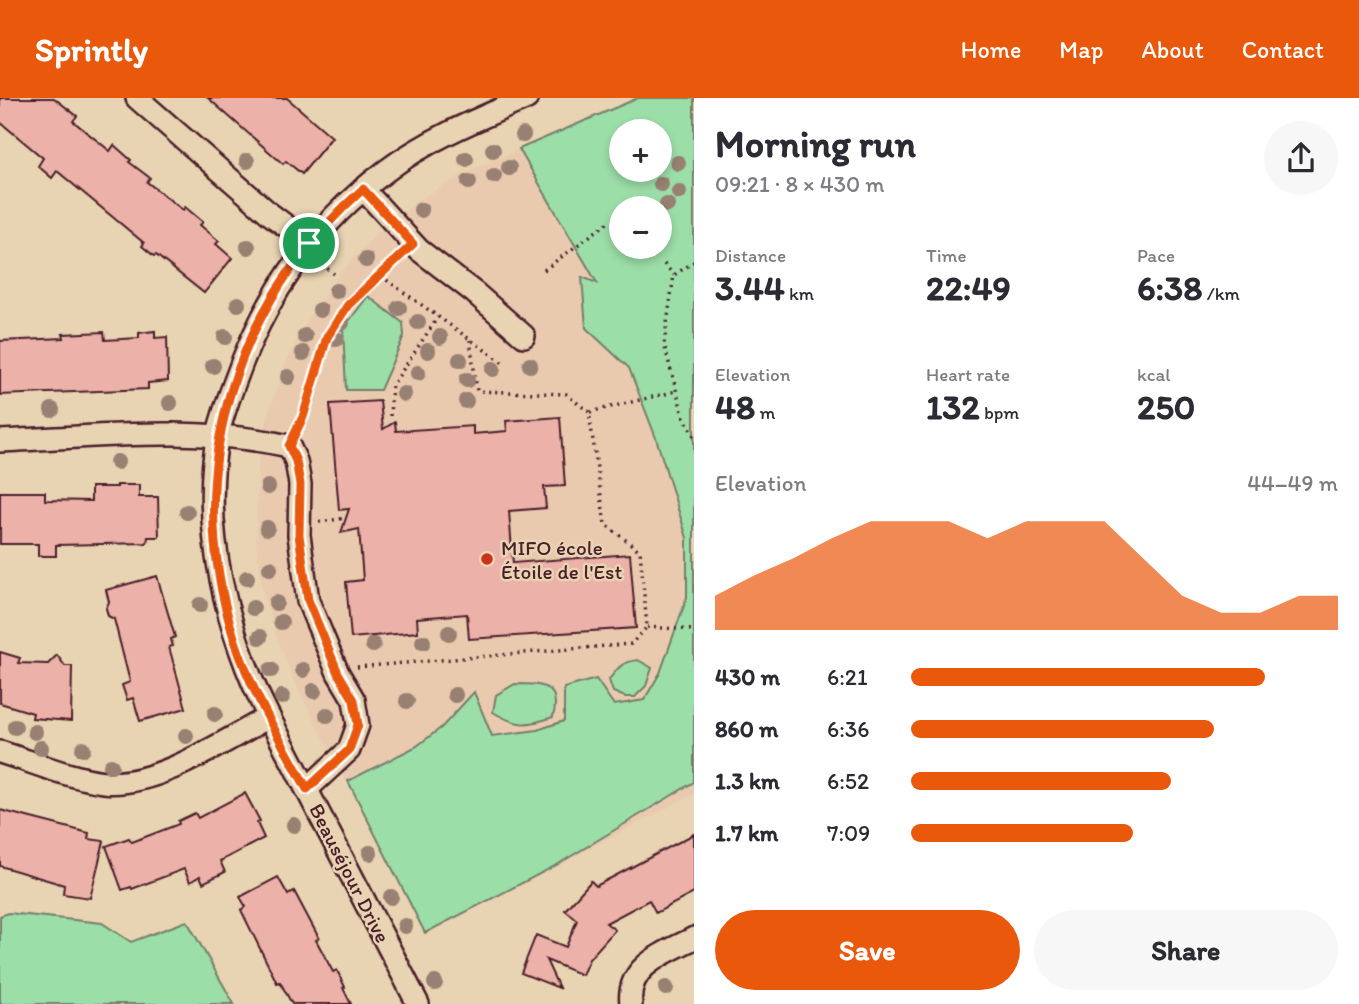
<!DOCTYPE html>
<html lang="en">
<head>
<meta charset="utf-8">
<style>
	body { margin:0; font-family:Itim,sans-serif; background:#f7f7f7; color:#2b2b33; height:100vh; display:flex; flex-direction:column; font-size:26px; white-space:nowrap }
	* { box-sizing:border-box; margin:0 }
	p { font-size:23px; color:#7c7c81 }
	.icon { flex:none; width:38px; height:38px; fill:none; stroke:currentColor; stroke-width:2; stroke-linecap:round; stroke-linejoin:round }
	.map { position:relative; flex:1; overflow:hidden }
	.details { display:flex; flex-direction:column; background:#fff; width:665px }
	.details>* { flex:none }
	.buttons { position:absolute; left:609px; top:21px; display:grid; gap:14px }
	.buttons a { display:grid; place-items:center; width:63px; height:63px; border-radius:50%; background:#fff; box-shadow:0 4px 10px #0003; font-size:35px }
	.pin { position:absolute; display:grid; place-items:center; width:60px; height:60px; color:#fff; margin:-30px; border:4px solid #fff; border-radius:50%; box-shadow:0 2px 7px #0007 }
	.round { display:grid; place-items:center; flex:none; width:74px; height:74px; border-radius:37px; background:#f7f7f7 }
	.head { display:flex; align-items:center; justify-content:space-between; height:119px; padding:0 21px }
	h1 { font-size:38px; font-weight:800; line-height:52px }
	.metrics { display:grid; grid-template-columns:repeat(3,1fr); gap:10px; height:119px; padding:7px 21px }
	.metrics div { display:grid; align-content:center }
	.metrics b { font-size:35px; font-weight:800 }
	.metrics small { font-size:19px; font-weight:400 }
	.metrics p { font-size:19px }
	.chart { height:196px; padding:14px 21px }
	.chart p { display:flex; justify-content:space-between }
	.chart svg { width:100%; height:126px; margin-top:7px; fill:#ea580c; opacity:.7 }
	.button { display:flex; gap:14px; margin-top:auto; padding:14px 21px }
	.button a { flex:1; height:80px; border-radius:42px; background:#ea580c; color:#fff; font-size:28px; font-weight:800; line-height:80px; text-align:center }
	.button a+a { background:#f7f7f7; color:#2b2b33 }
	ul { padding:0 21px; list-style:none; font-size:23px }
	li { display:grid; grid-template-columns:112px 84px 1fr; align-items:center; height:52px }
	li i { height:18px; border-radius:9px; background:#ea580c }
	header { display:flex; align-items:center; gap:42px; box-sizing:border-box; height:98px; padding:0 35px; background:#ea580c; color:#fff }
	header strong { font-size:33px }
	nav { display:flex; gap:38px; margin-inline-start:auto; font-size:24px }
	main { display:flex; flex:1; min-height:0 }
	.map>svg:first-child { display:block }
</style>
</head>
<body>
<header>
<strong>Sprintly</strong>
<nav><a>Home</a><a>Map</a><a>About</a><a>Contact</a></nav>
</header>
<main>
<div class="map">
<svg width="694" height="906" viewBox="0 0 694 906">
	<rect width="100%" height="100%" fill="#e8d4b2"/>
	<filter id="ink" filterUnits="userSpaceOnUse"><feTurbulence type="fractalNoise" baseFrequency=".0143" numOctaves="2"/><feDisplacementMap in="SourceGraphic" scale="14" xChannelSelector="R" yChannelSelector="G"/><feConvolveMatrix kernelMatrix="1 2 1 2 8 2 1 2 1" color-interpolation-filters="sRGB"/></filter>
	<g filter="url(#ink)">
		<polygon fill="#e9caaf" points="519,51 636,252 694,427 694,696 426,836 298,591 278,544 263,495 256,445 258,368 268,316 285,266 309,219 340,175 376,136 417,103 463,76"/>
		<g fill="#9cdea8" stroke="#737e6a" stroke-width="2" fill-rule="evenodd">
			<path d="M638 0H694V684L555 768 425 835 348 683 417 648 442 629 474 594 492 638 537 632 564 623V590L596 581 614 607 644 602 660 575 687 499V440L656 340 629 270 586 230 582 179 597 185 519 51ZM621 33H660V72H621ZM621 110H660V149H621Z"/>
			<polygon points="368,198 403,225 404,238 380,292 346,292 343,231"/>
			<path d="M638 562 652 570 646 588 635 599H625L613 594 609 582C618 569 622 564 638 562Z"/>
			<path d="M515 586C541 586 562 586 553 619 527 628 518 629 493 614L496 597Z"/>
			<polygon points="8,815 102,825 131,844 187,823 234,906 0,906 0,818"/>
		</g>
		<g fill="#ecb1a8" stroke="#4a1f2b" stroke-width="2">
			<polygon points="0,0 54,0 77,18 73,23 110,53 114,47 131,62 129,64 150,80 147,84 183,112 185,109 203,124 200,127 219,143 216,146 232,160 204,195 156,157 154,158 142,148 144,145 57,73 52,80 38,68 43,60 0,24"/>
			<polygon points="208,0 287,0 332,39 302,76 286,63 283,66"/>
			<polygon points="155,233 155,240 167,239 168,283 148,285 148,291 0,297 0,243 64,240 63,236 104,234 105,242 139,240 139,235"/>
			<polygon points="380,303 383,331 395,324 396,333 473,328 473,336 507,333 506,323 560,319 565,388 544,389 546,410 509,413 513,465 630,456 636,530 469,541 467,516 417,520 418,534 351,540 346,484 363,482 359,431 341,435 349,411 339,412 330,306"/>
			<polygon points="117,387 139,387 139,399 158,399 159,439 148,439 147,445 56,447 56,458 38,458 38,446 0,446 0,394 45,394 45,402 91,403 91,389 117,389"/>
			<polygon points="157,478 175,539 171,541 173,548 169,549 186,610 140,623 133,600 127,602 122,587 130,584 114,521 108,518 106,510 109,504 106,492"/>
			<polygon points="0,554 20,560 18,565 48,566 57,557 65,568 72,568 71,623 32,620 33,615 0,605"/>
			<polygon points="245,695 260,723 257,725 264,740 220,763 225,774 203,785 200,778 190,784 184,771 132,791 131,789 122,792 106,748 129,740 132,744 179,726 178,723 195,715 198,720"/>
			<polygon points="0,712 89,735 88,741 104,743 90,800 63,796 64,787 0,768"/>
			<polygon points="694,736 694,795 656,815 649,802 606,825 615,832 589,861 582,877 546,862 559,890 521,875 536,837 566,849 577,822 565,812 591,783 596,788"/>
			<polygon points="278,779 288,797 294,793 319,840 316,842 333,874 337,872 345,889 343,890 351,906 292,906 280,884 277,885 241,812 246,809 240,799"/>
		</g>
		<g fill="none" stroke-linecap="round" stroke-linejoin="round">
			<g stroke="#4a1f2b" stroke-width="26">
				<g id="minor">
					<polyline points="137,0 270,116 309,145"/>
					<polyline points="363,91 419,152 475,195 524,238"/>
					<path d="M0 343C96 339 195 327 289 348L296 363 300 386 299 437 308 503 338 575 354 602 358 627 349 652 307 691"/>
					<path d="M0 654C33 664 70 680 104 684 155 690 224 643 269 619"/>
					<path d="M418 906 269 619C227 537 200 429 218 336 222 319 228 302 234 286 264 200 312 128 386 73 428 41 478 21 527 0"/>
					<path d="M631 906C626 867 666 855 694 840"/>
				</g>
			</g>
			<g stroke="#4a1f2b" stroke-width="3.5" stroke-dasharray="2 5" stroke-linecap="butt">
				<polyline points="694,164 674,177 664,246 683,317 694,338"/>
				<polyline points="322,166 334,176"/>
				<polyline points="664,166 674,177"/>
				<polyline points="544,172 610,123"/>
				<polyline points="381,178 506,267"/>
				<polyline points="590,314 677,293"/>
				<polyline points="390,318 392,288 438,219"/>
				<polyline points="297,330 327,239 348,207 399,161"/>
				<polyline points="319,424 346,420"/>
				<polyline points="647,529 694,532"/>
				<polyline points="357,569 631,546 647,529 640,453 605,426 589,314 566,296 477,293 470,242"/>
			</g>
			<use href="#minor" stroke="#e8d4b2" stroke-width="21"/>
		</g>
		<g fill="#988072">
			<circle cx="523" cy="37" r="8"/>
			<circle cx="493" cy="52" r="8"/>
			<circle cx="466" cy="61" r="8"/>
			<circle cx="247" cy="63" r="8"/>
			<circle cx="678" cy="65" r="8"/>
			<circle cx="509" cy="70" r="8"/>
			<circle cx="494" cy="78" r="8"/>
			<circle cx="469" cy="84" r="8"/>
			<circle cx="661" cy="86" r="8"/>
			<circle cx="679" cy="94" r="8"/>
			<circle cx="667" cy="107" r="8"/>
			<circle cx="421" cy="112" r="8"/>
			<circle cx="248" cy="149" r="8"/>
			<circle cx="366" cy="162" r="8"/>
			<circle cx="336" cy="193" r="8"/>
			<circle cx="238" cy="206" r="8"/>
			<circle cx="399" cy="210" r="8"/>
			<circle cx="320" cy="212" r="8"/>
			<circle cx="418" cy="224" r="8"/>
			<circle cx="342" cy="225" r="8"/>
			<circle cx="305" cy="238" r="8"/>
			<circle cx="225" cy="239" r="8"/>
			<circle cx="440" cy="239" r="8"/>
			<circle cx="336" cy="241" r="8"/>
			<circle cx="428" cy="253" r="8"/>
			<circle cx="303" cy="255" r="8"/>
			<circle cx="460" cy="262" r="8"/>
			<circle cx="530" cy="267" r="8"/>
			<circle cx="213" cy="268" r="8"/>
			<circle cx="493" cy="271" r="8"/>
			<circle cx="418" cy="275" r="8"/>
			<circle cx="288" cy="279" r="8"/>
			<circle cx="467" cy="282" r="8"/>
			<circle cx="404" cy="296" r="8"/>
			<circle cx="466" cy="303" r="8"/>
			<circle cx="170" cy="305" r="8"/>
			<circle cx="52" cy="312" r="8"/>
			<circle cx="117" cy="364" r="8"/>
			<circle cx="268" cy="389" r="8"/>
			<circle cx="187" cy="414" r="8"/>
			<circle cx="267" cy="430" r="8"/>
			<circle cx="270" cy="470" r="8"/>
			<circle cx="247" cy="480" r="8"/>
			<circle cx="276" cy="505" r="8"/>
			<circle cx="200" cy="507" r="8"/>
			<circle cx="253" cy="510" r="8"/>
			<circle cx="281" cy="524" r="8"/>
			<circle cx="449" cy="535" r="8"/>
			<circle cx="260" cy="539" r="8"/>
			<circle cx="423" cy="544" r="8"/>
			<circle cx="373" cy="547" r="8"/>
			<circle cx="271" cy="572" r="8"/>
			<circle cx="303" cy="572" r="8"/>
			<circle cx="314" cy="593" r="8"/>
			<circle cx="455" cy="597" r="8"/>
			<circle cx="282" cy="599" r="8"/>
			<circle cx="407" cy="603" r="8"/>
			<circle cx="215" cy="616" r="8"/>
			<circle cx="327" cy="617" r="8"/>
			<circle cx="15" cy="629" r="8"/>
			<circle cx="35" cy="634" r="8"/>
			<circle cx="186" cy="638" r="8"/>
			<circle cx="41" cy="650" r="8"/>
			<circle cx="83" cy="651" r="8"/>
			<circle cx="111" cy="668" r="8"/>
			<circle cx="294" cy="727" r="8"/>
			<circle cx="370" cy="755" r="8"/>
			<circle cx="391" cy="799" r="8"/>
			<circle cx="405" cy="828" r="8"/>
			<circle cx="435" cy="885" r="8"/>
			<circle cx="666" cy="890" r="8"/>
		</g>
	</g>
	<g fill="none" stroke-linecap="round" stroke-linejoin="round" filter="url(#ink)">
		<g stroke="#fff" stroke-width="14">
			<path id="route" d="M363 91 413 146 348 207 327 239 303 319 289 348 296 363 300 386 299 437 308 502 338 575 354 602 358 627 349 652 307 691C281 643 252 595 235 543 181 374 232 208 363 91Z"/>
		</g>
		<use href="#route" stroke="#ea580c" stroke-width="9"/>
	</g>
	<circle fill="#c8321e" stroke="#e8d4b2" stroke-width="2.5" cx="487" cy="461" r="7"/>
	<g text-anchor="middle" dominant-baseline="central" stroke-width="5" stroke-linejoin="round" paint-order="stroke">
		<g font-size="21" fill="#4a1f2b" stroke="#e8d4b2" text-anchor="start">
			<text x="501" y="449">MIFO école<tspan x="501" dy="24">Étoile de l'Est</tspan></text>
		</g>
		<g font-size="21" fill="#4a1f2b" stroke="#e8d4b2">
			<text transform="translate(350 775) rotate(63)">Beauséjour Drive</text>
		</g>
	</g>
</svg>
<div class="buttons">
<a>+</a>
<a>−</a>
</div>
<div class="pin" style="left:309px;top:145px;background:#1e9e55"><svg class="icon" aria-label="arrive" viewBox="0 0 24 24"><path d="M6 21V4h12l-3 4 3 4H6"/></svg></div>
</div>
<section class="details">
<div class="head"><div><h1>Morning run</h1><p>09:21 · 8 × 430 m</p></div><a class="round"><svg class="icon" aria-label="share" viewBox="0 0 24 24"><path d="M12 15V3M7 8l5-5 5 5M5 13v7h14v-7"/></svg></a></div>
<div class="metrics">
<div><p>Distance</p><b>3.44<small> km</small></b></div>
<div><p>Time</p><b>22:49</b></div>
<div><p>Pace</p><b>6:38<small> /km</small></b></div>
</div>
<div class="metrics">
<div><p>Elevation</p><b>48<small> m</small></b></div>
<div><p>Heart rate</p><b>132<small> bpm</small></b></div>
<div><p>kcal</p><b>250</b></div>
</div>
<div class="chart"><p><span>Elevation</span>44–49 m</p>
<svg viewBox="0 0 160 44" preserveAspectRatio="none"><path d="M0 44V32L10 25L20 19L30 12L40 6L50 6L60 6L70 12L80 6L90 6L100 6L110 19L120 32L130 38L140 38L150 32L160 32V44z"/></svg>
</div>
<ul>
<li><b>430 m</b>6:21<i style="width:83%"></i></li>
<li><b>860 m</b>6:36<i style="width:71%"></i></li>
<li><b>1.3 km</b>6:52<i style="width:61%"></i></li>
<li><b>1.7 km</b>7:09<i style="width:52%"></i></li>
</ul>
<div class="button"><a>Save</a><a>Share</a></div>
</section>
</main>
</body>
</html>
